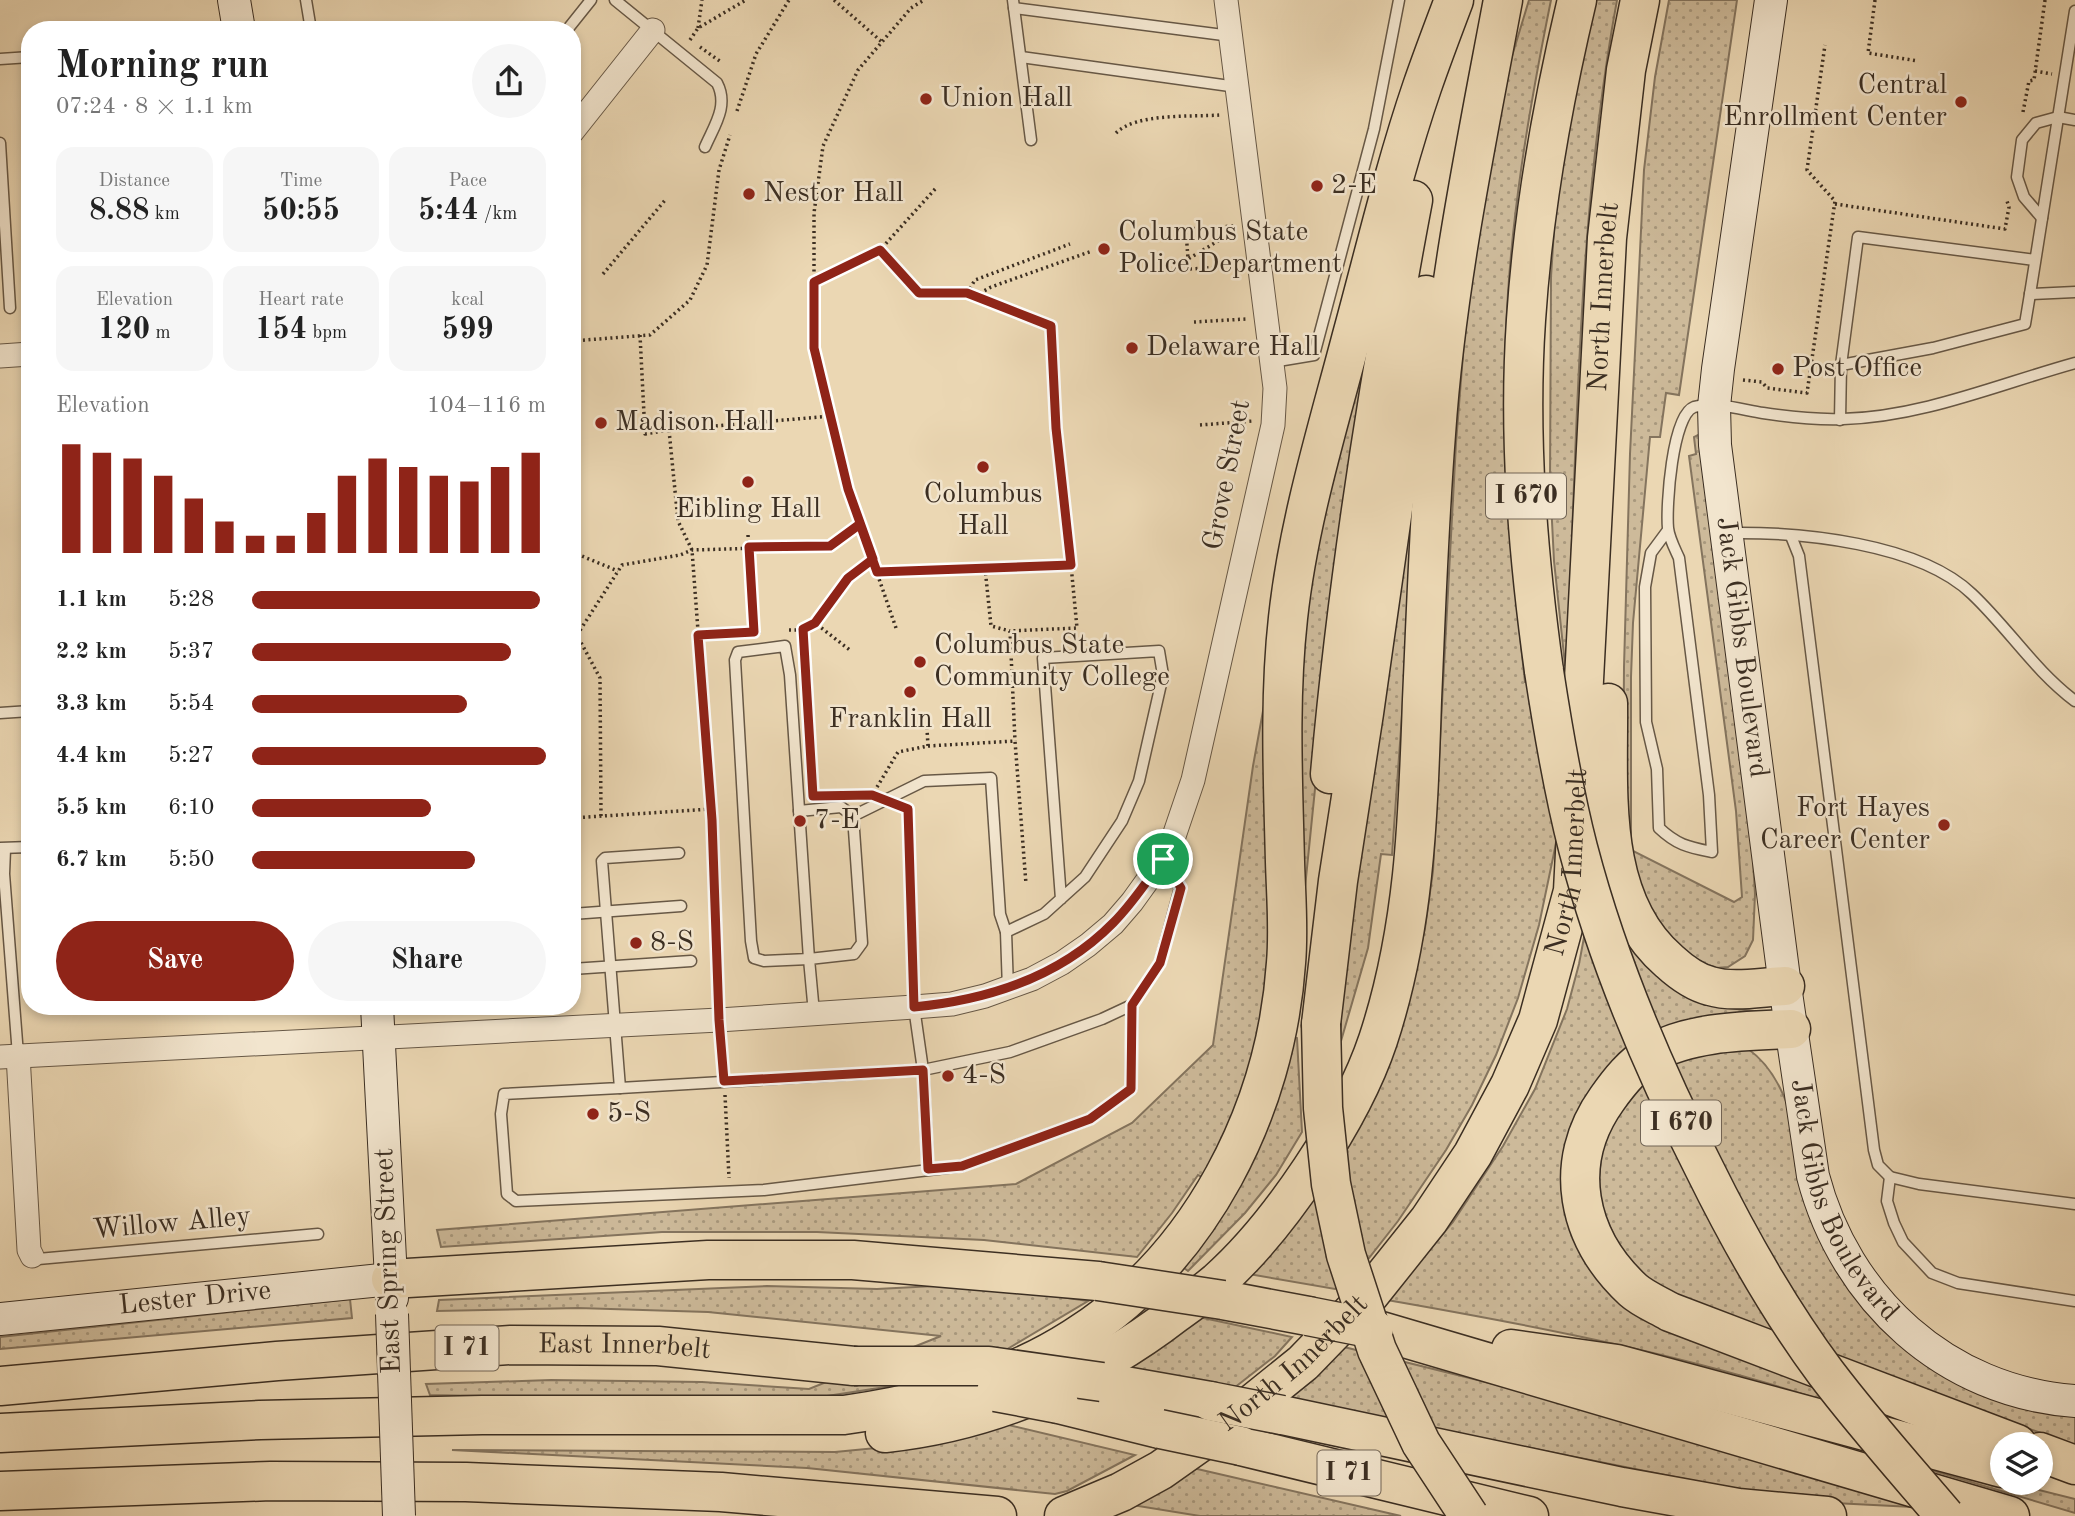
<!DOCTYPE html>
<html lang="en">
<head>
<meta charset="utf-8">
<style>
	body { margin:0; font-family:"Old Standard TT",serif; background:#f6f6f6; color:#222; height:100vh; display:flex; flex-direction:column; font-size:26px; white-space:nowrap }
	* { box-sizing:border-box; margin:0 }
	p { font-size:23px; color:#767676 }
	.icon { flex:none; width:38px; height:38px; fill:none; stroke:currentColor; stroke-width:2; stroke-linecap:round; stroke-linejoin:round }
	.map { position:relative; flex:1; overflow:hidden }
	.details { position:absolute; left:21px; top:21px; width:560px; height:994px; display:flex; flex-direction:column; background:#fff; border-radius:28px; box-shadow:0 4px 10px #0003 }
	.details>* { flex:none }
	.controls { position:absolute; left:1990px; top:1432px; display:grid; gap:14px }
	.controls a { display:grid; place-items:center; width:63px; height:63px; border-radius:50%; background:#fff; box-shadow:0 4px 10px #0003; font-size:35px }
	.pin { position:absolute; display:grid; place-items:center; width:60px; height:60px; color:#fff; margin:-30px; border:4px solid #fff; border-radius:50%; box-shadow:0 2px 7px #0007 }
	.round { display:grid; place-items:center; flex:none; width:74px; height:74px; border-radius:37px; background:#f6f6f6 }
	.overview { display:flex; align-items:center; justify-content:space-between; height:119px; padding:0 35px }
	h1 { font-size:38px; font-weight:700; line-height:52px }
	.metrics { display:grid; grid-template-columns:repeat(3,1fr); gap:10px; height:119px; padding:7px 35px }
	.metrics div { display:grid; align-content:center; border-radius:18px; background:#f6f6f6; text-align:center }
	.metrics b { font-size:30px; font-weight:700 }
	.metrics small { font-size:19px; font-weight:400 }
	.metrics p { font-size:19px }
	.chart { height:196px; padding:14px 35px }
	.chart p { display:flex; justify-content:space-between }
	.chart svg { width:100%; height:126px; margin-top:7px; stroke:#8f2418; stroke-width:6 }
	.action { display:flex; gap:14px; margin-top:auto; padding:14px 35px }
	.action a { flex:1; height:80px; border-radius:42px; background:#8f2418; color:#fff; font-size:28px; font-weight:700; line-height:80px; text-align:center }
	.action a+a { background:#f6f6f6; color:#222 }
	ul { padding:0 35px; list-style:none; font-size:23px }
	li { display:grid; grid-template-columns:112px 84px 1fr; align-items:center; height:52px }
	li i { height:18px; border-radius:9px; background:#8f2418 }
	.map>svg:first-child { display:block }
</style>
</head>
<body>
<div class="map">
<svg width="2075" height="1516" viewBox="0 0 2075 1516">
	<defs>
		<pattern id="grass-dots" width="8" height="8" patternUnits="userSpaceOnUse" patternTransform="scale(1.75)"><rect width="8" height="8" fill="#cdba9a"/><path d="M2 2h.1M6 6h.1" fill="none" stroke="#a8987d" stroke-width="1.8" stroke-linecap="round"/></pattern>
	</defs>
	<rect width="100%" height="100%" fill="#ebd7b3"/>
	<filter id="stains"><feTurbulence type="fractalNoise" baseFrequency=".00286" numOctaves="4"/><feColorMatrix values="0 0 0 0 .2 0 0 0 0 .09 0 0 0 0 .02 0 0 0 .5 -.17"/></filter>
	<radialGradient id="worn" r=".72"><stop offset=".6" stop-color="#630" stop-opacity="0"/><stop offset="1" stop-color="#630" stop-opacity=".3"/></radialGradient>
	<g fill="url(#grass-dots)" stroke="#84745e" stroke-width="2">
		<path d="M1529 0H1551C1529 109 1510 220 1506 332 1501 449 1512 566 1525 682L1567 678 1559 829 1539 925 1518 998 1496 1055 1472 1105 1446 1150 1398 1221 1369 1258 1335 1289 1243 1273 1411 991 1425 928 1433 871 1456 443 1464 342 1474 257 1509 66Z"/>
		<path d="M1595 0H1617C1577 218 1577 444 1567 665H1565L1554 561 1550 482 1551 277 1556 199 1567 128Z"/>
		<polygon points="1669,0 1737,0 1679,395 1666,393 1660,437 1650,437 1633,623 1631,677 1631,850 1734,902 1742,897 1736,811 1689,456 1696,454 1694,437 1700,434 1751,826 1755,894 1753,940 1745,956 1728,967 1716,968 1694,959 1659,931 1633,886 1623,811 1624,667 1630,454 1644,170 1655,77"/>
		<polygon points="1374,304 1336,582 1301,927 1292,692 1305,578"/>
		<polygon points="1413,500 1407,645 1392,855 1381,854 1368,948 1341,1041 1341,997 1368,769"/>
		<polygon points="1265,700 1272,938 1253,1075 1206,1179 1198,1175 1172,1213 1137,1257 984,1240 817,1232 662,1232 441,1247 437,1230 1016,1184 1132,1123 1213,1045 1253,766"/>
		<path d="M1599 858 1729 1008 1761 1012 1623 1056 1582 1246 1854 1395 1927 1433C1872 1416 1818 1398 1763 1382 1640 1346 1513 1322 1387 1300L1453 1222 1503 1146 1535 1089 1567 1009 1579 964Z"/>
		<polygon points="1290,1037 1297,1038 1302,1132 1276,1175 1245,1213 1188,1271 1180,1265"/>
		<path d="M1748 1049C1787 1076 1795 1132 1808 1174 1817 1206 1827 1237 1836 1269L1851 1292 1877 1322 2008 1403 2042 1412 2075 1416V1445L1890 1380 1679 1297 1641 1275 1622 1254 1597 1197 1603 1138 1632 1092 1681 1057Z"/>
		<polygon points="973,1284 1088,1301 1004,1351 905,1384 814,1398 745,1401 430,1395 426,1384 551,1380 702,1382 809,1389 941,1336 708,1312 578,1308 437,1311 439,1300 767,1286 877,1289"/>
		<polygon points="350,1299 352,1318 0,1349 0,1337"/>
		<polygon points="1194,1316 1292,1337 1275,1356 1234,1388 1116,1369"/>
		<polygon points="1344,1347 1648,1422 1913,1507 1834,1503 1735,1489 1285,1399"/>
		<polygon points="1000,1423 1135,1455 1067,1491 1055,1494 807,1468 452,1450 835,1452 897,1446"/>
		<polygon points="1772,1423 2075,1499 2075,1513"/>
		<polygon points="1193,1468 1401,1516 1200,1516 1132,1505"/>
	</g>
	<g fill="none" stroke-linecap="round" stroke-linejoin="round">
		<g stroke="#675846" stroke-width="13">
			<g id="lane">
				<polyline points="306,0 311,30"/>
				<path d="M615 0 717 83C729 106 714 126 705 147"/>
				<polyline points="1013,0 1031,140"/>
				<polyline points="1014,8 1231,36"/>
				<polyline points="567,30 591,0"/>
				<polyline points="1021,57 1237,87"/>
				<polyline points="0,59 30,57"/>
				<polyline points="0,143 10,308"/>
				<polyline points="2042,218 2024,197 2017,177 2022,140 2036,123 2058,117 2075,120"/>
				<polyline points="2035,260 1858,237 1841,365 1933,348 2025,324 2030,294 2075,11"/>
				<polyline points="2030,294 2075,292"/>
				<polyline points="1272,362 1314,355 1374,129 1399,0"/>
				<polyline points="1840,420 1841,365"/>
				<path d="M1668 530 1651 553 1645 587 1646 722 1657 769 1659 828C1677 845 1688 847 1712 852L1709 795 1679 558C1675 549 1669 538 1668 528 1666 507 1672 415 1694 407 1714 401 1743 410 1763 413 1789 417 1816 420 1843 419 1922 417 1999 384 2075 363"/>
				<path d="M1730 533C1801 532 1919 543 1972 594 2009 629 2034 670 2075 701"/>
				<polyline points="1791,536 1799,556 1874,1150 1878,1165 1890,1177 1919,1184 2075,1204"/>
				<polygon points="785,646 790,675 809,959 764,961 754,958 751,941 735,660 738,652"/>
				<polyline points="0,713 30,711"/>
				<polyline points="799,811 841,807 853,816"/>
				<polyline points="0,848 30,847"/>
				<polyline points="5,849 4,874 18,1055"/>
				<polyline points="679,853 605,858 602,861 620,1088 504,1094 501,1114 507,1194 516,1201 764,1190 962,1166 1090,1119 1131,1089 1132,1005"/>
				<polyline points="572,914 681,906"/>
				<polyline points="572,969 691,961"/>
				<polyline points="1008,989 1006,932 1044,914 1085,877 1122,821 1139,781 1163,675 1159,651 1043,658 1061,899"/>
				<polyline points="914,1007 923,1070 928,1169"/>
				<polyline points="814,1013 809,959 854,954 862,943 853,816 924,781 991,778 1000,914 1006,932"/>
				<polyline points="620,1088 923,1070 1010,1052 1102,1019 1132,1005 1160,963 1180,888 1163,859"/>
				<polyline points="1890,1177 1887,1201 1894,1223 1903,1242 1932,1273 1958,1283 2075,1301"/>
				<polyline points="32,1257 38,1259 318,1234"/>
			</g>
		</g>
		<g stroke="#675846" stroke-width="25">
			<g id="street">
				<polyline points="572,132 653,30"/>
				<polyline points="0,356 30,354"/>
				<polyline points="18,1055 29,1250 32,1256"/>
				<polyline points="0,1057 719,1020 914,1007 952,1004 985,996 1032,979 1062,963 1088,945 1113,924 1132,902 1163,859 1172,842 1193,780 1273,425 1275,388 1226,0"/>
			</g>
		</g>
		<g stroke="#3b2e22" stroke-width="34">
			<g id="secondary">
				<polyline points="234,0 239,30"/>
				<path id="s1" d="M1771 0 1718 369 1714 406 1715 445 1785 986 1813 1176C1845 1299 1946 1392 2075 1401"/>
				<polyline points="377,1006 392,1298"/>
				<path id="s2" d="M0 1319 391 1279"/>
			</g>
		</g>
		<g stroke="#3b2e22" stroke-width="41">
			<g id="highway">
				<path d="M1544 671C1528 555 1518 437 1526 320 1533 213 1552 105 1577 0"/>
				<path d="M1608 703C1609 789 1597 899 1669 961 1681 972 1694 982 1710 986 1733 993 1761 987 1785 986"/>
				<path d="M1330 774C1347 582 1377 390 1413 200"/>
				<polyline points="1321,1024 1338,881 1364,713 1406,417 1426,295"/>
				<path d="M1791 1029C1747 1031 1690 1031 1651 1054 1633 1064 1619 1082 1607 1099 1561 1163 1577 1238 1633 1290 1643 1299 1658 1305 1670 1312L2017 1444"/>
				<polyline points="391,1279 708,1260 853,1260 1098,1281"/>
				<polyline points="1223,1300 1308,1316"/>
				<polyline points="1374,1329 2010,1516"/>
				<polyline points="1511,1349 1617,1364 2002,1468"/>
				<polyline points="1102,1382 1210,1401"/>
				<path id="s3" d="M0 1386 277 1361 511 1345 658 1346 854 1366"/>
				<polyline points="1059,1404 1160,1429"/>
				<polyline points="1282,1415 1622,1487 1738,1508 1827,1516"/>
				<path d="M0 1433 260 1420 482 1415H844C924 1404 1005 1382 1074 1338 1201 1259 1276 1110 1286 963 1289 930 1286 896 1285 862 1283 781 1279 699 1288 618 1298 524 1327 430 1351 339 1374 255 1394 169 1422 87 1432 58 1443 29 1454 0"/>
				<path d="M885 1433C991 1422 1092 1378 1176 1313 1190 1303 1204 1293 1217 1282 1279 1227 1352 1118 1378 1040 1415 928 1418 817 1422 700 1426 611 1429 522 1436 434 1446 288 1476 144 1503 0"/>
				<polyline points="1241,1446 1529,1516"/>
				<polyline points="2040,1452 2075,1465"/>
				<polyline points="0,1491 271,1481 466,1482 721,1492 997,1516"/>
				<path id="s4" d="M1064 1516 1121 1492 1161 1470 1236 1417 1303 1363 1370 1294 1429 1220 1473 1154 1510 1085 1538 1020 1573 891 1607 238 1626 70 1640 0"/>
			</g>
		</g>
		<g stroke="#3b2e22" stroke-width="3.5" stroke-dasharray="2 3.5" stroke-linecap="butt">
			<polyline points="834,0 882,42"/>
			<polyline points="1875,0 1868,53 1918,61"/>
			<polyline points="698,28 702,0"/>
			<polyline points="690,40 698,28 746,0"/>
			<polyline points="700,47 721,62"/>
			<polyline points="2035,71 2052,74"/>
			<polyline points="737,111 756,54 789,0"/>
			<polyline points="2023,112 2029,81 2034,80 2045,0"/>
			<path d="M1116 133C1136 113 1191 117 1220 115"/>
			<polyline points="1835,204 2005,229 2009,207 2007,201"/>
			<polyline points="1233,232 1188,259 1186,231 1189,229 1234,226"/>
			<polyline points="880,250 919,293 967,293 1051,325 1056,428 1071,565"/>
			<polyline points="1190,269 1239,266"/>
			<polyline points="603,274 666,199"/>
			<polyline points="814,283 880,250 936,188"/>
			<polyline points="967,293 975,280 1070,244"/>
			<polyline points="975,296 991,287 1092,251"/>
			<polyline points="1194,322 1246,319"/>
			<polyline points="640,335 645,434 669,430"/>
			<polyline points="572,341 650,335 690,300 707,265 719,170 730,135"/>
			<polyline points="1743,380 1762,382 1767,388 1807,393 1835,201 1807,170 1825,45"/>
			<polyline points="1200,425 1253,421"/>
			<polyline points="748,535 754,632"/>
			<polyline points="572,552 618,571"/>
			<polyline points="985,568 991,626 1010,631"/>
			<polyline points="877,572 1071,565 1077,628 1010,631 1015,741"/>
			<polyline points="815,623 847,578 872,560"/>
			<polyline points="896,628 848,489 814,348 814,213 823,146 858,70 911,8 924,0"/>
			<polyline points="789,630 803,630 806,667"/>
			<polyline points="803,630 815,623 851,651"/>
			<polyline points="698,635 761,632"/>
			<polyline points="928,746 1015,741 1026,884"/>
			<polyline points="877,787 898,752 928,746 927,729"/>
			<polyline points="906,808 908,809 913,988"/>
			<polyline points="601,816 600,678 577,635 622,565 680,555 692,550 830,546 859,525"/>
			<polyline points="572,818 711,809"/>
			<polyline points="719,1000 712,820 692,550 678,521 669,430 831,416"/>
			<polyline points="721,1039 723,1066"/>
			<polyline points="725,1095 729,1178"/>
		</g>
		<use href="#lane" stroke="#f2e5ce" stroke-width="10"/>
		<use href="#street" stroke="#f2e5ce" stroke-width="23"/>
		<use href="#secondary" stroke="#f2e5ce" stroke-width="32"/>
		<use href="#highway" stroke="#ebd7b3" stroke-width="38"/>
		<g stroke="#3b2e22" stroke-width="34" stroke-linecap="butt">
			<polyline id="secondary-bridge" points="392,1314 399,1516"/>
		</g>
		<g stroke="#3b2e22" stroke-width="41" stroke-linecap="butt">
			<g id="highway-bridge">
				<path d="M1544 671C1553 730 1563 790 1578 848 1607 959 1652 1066 1704 1168 1739 1239 1779 1310 1826 1373 1863 1422 1905 1469 1945 1516"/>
				<polyline points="1321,1024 1323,1108 1331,1184 1346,1255 1377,1350 1421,1443 1469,1516"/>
				<polyline points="1098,1281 1223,1300"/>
				<polyline points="1308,1316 1374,1329"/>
				<polyline points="854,1366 989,1366 1102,1382"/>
				<polyline points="996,1392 1059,1404"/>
				<polyline points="1210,1401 1282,1415"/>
				<polyline points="1160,1429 1241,1446"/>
			</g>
		</g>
		<use href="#secondary-bridge" stroke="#f2e5ce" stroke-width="32"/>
		<use href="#highway-bridge" stroke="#ebd7b3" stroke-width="38"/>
	</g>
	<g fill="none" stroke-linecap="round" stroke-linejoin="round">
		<g stroke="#fff" stroke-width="14">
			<path id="route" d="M1163 859C1147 881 1133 903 1113 923 1060 977 988 1000 914 1007L908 809 872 795 813 796 803 629 815 623 848 578 873 559 848 489 814 348V282L880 250 919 293H967L1051 326 1056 428 1071 565 877 572 860 524 830 546 749 547 754 632 698 635 712 820 719 1020 724 1081 923 1070 928 1169 962 1166 1090 1119 1131 1089 1132 1005 1160 963 1181 888 1163 859"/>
		</g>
		<use href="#route" stroke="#8f2418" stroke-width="9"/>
	</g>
	<g fill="#8f2418" stroke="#f2e5ce" stroke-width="2.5">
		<circle cx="926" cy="99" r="7"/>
		<circle cx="1961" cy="102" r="7"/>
		<circle cx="1317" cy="186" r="7"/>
		<circle cx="749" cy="194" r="7"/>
		<circle cx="1104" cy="249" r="7"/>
		<circle cx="1132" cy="348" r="7"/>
		<circle cx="1778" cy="369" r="7"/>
		<circle cx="601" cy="423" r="7"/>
		<circle cx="983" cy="467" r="7"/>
		<circle cx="748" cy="482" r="7"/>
		<circle cx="920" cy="662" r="7"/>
		<circle cx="910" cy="692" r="7"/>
		<circle cx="800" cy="821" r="7"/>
		<circle cx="1944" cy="825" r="7"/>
		<circle cx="636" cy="943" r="7"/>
		<circle cx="948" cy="1076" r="7"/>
		<circle cx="593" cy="1114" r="7"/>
	</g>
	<g text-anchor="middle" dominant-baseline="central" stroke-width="5" stroke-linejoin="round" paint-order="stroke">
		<g fill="#f2e5ce" stroke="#726556" stroke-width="2">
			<rect x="1486" y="473.5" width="80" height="45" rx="5"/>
			<rect x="1641" y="1100.5" width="80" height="45" rx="5"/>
			<rect x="435.5" y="1325.5" width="63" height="45" rx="5"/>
			<rect x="1317.5" y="1450.5" width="63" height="45" rx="5"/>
		</g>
		<g font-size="26" font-weight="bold" fill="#3b2e22">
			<text x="1526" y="496">I 670</text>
			<text x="1681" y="1123">I 670</text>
			<text x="467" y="1348">I 71</text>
			<text x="1349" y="1473">I 71</text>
		</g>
		<g font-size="28" fill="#3b2e22" stroke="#f2e5ce" text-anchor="start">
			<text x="1947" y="86" text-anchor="end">Central<tspan x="1947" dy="32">Enrollment Center</tspan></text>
			<text x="940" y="99">Union Hall</text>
			<text x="1331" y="186">2-E</text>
			<text x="763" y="194">Nestor Hall</text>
			<text x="1118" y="233">Columbus State<tspan x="1118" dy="32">Police Department</tspan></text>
			<text x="1146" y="348">Delaware Hall</text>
			<text x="1792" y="369">Post Office</text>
			<text x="615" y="423">Madison Hall</text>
			<text x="983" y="495" text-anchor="middle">Columbus<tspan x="983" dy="32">Hall</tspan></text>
			<text x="748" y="510" text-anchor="middle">Eibling Hall</text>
			<text x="934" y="646">Columbus State<tspan x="934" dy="32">Community College</tspan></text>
			<text x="910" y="720" text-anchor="middle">Franklin Hall</text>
			<text x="1930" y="809" text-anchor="end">Fort Hayes<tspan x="1930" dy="32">Career Center</tspan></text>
			<text x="814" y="821">7-E</text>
			<text x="650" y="943">8-S</text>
			<text x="962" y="1076">4-S</text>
			<text x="607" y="1114">5-S</text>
		</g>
		<g font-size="28" fill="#3b2e22" stroke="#f2e5ce">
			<text stroke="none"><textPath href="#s4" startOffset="1433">North Innerbelt</textPath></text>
			<text transform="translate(1228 475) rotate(-79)">Grove Street</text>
			<text stroke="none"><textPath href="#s1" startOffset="653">Jack Gibbs Boulevard</textPath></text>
			<text stroke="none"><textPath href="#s4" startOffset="866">North Innerbelt</textPath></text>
			<text stroke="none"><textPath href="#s1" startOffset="1220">Jack Gibbs Boulevard</textPath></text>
			<text transform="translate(172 1224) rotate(-5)">Willow Alley</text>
			<text transform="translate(389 1261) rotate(-92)">East Spring Street</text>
			<text stroke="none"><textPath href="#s2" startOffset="196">Lester Drive</textPath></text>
			<text stroke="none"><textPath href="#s3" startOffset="626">East Innerbelt</textPath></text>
			<text stroke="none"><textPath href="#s4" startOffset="278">North Innerbelt</textPath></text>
		</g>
	</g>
	<rect width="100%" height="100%" filter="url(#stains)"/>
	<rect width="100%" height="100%" fill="url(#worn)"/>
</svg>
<div class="controls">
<a><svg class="icon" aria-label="layers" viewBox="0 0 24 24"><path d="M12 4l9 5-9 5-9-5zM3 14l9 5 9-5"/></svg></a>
</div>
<div class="pin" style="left:1163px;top:859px;background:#1e9e55"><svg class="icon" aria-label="arrive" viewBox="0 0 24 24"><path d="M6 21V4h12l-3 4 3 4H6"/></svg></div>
<section class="details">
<div class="overview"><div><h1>Morning run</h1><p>07:24 · 8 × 1.1 km</p></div><a class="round"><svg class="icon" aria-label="share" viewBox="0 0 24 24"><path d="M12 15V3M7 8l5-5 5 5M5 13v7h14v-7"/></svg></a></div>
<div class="metrics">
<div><p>Distance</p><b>8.88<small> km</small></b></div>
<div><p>Time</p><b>50:55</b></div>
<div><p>Pace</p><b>5:44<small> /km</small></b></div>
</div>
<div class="metrics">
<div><p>Elevation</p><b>120<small> m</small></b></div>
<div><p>Heart rate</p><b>154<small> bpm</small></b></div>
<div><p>kcal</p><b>599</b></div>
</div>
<div class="chart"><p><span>Elevation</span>104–116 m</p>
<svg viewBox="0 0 160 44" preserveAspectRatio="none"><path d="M5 44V6M15 44V9M25 44V11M35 44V17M45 44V25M55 44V33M65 44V38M75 44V38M85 44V30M95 44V17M105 44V11M115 44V14M125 44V17M135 44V19M145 44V14M155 44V9"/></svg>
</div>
<ul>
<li><b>1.1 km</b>5:28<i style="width:98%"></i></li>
<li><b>2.2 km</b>5:37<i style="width:88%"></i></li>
<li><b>3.3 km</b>5:54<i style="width:73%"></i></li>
<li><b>4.4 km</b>5:27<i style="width:100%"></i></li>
<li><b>5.5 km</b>6:10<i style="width:61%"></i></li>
<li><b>6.7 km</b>5:50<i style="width:76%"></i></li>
</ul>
<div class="action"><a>Save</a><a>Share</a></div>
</section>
</div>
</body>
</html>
